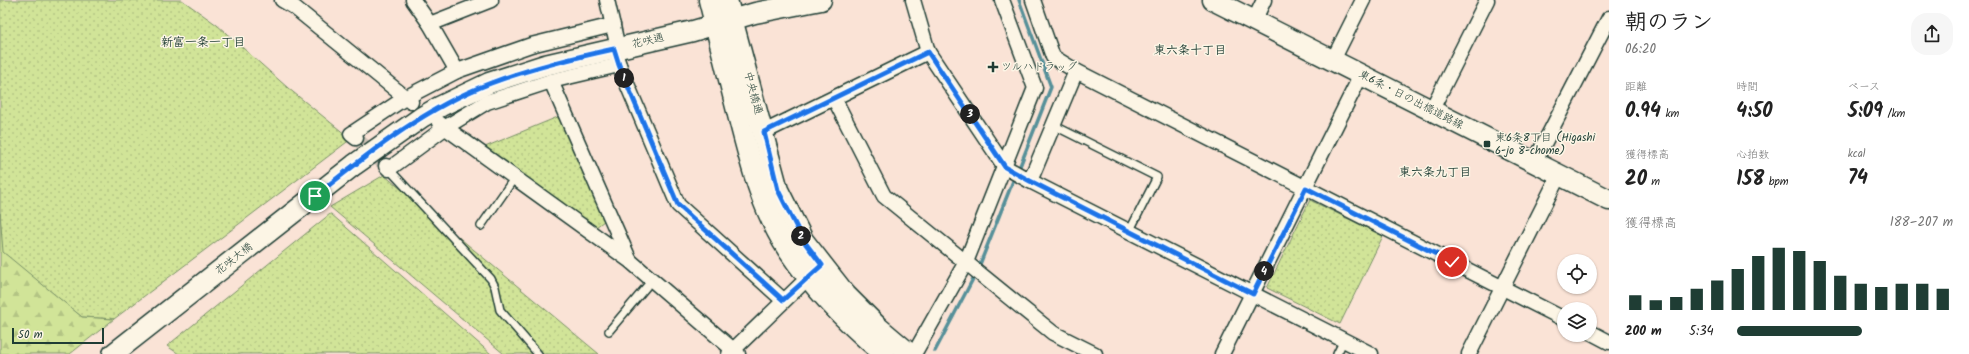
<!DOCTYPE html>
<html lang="ja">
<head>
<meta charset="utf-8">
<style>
	body { margin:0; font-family:Kalam,"Klee One",sans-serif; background:#f6f6f6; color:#222; height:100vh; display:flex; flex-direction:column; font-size:15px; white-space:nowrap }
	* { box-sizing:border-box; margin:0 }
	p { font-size:13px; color:#767676 }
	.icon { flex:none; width:22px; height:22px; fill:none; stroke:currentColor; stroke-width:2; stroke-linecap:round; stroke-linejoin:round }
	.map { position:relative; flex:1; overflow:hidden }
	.panel { display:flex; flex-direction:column; background:#fff; width:360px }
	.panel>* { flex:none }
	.fabs { position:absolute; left:1557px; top:254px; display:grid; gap:8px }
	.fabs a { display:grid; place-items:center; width:40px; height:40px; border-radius:50%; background:#fff; box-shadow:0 1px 3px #0004; font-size:20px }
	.scale { position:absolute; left:12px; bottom:10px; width:92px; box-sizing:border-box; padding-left:4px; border:2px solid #1f3d34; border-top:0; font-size:11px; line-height:14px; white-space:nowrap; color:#1f3d34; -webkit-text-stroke:3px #fcf5e5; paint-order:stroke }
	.pin { position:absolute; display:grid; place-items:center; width:34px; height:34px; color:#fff; margin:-17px; border:2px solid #fff; border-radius:50%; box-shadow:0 1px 4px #0007 }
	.km { position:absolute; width:20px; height:20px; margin:-10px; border-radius:50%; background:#222; color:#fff; font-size:11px; line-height:20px; text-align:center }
	.round { display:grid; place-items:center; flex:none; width:42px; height:42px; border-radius:16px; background:#f6f6f6 }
	.overview { display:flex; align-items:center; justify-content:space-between; height:68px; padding:0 16px }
	h1 { font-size:22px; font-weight:700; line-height:30px }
	.metrics { display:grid; grid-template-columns:repeat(3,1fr); gap:6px; height:68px; padding:4px 16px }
	.metrics div { display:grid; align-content:center }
	.metrics b { font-size:20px; font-weight:700 }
	.metrics small { font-size:11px; font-weight:400 }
	.metrics p { font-size:11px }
	.chart { height:112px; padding:8px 16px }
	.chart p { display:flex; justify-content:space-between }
	.chart svg { width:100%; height:72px; margin-top:4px; stroke:#1f3d34; stroke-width:6 }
	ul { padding:0 16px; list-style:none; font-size:13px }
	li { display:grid; grid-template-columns:64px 48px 1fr; align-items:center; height:30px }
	li i { height:10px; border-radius:5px; background:#1f3d34 }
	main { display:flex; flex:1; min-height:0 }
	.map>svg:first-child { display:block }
</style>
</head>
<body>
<main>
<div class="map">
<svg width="1609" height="354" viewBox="0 0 1609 354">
	<defs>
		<pattern id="green-dots" width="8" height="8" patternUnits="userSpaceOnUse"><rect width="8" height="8" fill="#d1e498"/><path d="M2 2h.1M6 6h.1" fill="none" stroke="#b3c484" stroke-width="1.8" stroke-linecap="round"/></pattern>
		<pattern id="forest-firs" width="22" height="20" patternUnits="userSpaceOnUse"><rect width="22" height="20" fill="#d1e498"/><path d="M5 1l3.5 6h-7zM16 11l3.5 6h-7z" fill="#b3c484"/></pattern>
	</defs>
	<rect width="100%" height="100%" fill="#fae3d6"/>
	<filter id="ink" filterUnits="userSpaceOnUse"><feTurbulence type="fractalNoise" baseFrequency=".025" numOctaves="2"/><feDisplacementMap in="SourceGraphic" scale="8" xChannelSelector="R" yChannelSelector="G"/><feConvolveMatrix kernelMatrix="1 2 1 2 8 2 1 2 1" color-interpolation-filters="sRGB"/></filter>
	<g filter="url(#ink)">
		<g fill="url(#green-dots)" stroke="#789066">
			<polygon points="0,0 182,0 217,25 288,88 351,139 114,319 82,317 2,252 0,213"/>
			<polygon points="560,116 604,221 596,227 485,147"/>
			<polygon points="384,175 599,354 504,354 330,207"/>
			<polygon points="1310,200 1383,236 1340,324 1267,288"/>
			<polygon points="330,214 331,214 491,354 179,354 167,346"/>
		</g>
		<polygon fill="url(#forest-firs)" stroke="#789066" points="0,213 3,252 82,317 114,319 70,354 0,354"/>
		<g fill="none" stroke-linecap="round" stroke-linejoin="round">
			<g stroke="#579099" stroke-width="3.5">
				<polyline points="1018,171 1051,87 1019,0"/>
				<polyline points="978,269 1015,176"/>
				<polyline points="935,351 975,275"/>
			</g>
			<polyline stroke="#cec2b6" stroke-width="14" stroke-dasharray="14 7" stroke-linecap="butt" points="356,138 386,166"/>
			<g stroke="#1f3d34" stroke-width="10">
				<g id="lane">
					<polyline points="1053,125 1157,177 1129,232"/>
					<polyline points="389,169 491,279 495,287 500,310 538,354"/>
					<polyline points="481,226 515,177"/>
					<polyline points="609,331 652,280"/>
					<polyline points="1337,354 1344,340"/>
				</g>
			</g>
			<g stroke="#1f3d34" stroke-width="17">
				<g id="street">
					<polyline points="282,0 294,7 411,102"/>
					<polyline points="413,0 430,24 457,71"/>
					<polyline points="607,0 618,48"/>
					<polyline points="913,0 928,52 1005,167 1030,181 1371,354"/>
					<polyline points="1033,0 1053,57 1076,71 1564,319"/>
					<polyline points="1254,21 1264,0"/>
					<polyline points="430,24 491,0"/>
					<polyline points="614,49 619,65 678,205 783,300"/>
					<polyline points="1333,60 1363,0"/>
					<polyline points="551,81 629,259"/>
					<polyline points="834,98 884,196 1053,333 1095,354"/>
					<polyline points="1431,111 1487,0"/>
					<polyline points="439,123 629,260 738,354"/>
					<polyline points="764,132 928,52"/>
					<polyline points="356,138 351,134 405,98 457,71 531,45 613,25"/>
					<polyline points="1534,163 1609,18"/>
					<polyline points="386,166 389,169 446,127 487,102 551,81 619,65"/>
					<polyline points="1030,181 1076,71"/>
					<polyline points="1590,332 1609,342"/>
					<polyline points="729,354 815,271"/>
					<polyline points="914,354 966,262 1035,88 1002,0"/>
					<polyline points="1222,354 1361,75"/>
					<polyline points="1469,354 1559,175"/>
				</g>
			</g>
			<g stroke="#1f3d34" stroke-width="23">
				<g id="secondary">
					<path d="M709 0C718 37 728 74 737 111 749 158 761 209 788 250 814 289 848 324 884 354"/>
					<polyline points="727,0 778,190 803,240 846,295 878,327 910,354"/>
					<polyline points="1213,0 1609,200"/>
					<polyline points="113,354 354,165 422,117 441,106 489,83 545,65 693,31 755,13 821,0"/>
				</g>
			</g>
			<use href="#lane" stroke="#fcf5e5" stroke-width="7"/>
			<use href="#street" stroke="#fcf5e5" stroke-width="14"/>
			<use href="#secondary" stroke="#fcf5e5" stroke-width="20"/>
		</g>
	</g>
	<g fill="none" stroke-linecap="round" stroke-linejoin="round" filter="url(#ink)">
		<g stroke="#fff" stroke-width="8">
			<path id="route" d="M315 196C369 153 426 107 491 83 531 68 572 58 614 49L619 65 678 205 783 300 822 265 803 240 778 190 764 132 928 52 1005 167 1030 181 1253 294 1306 188 1452 262"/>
		</g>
		<use href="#route" stroke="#1a73e8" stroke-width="5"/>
	</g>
	<g fill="#1f3d34" stroke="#fcf5e5" stroke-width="1.5">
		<path d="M991 61h4v4h4v4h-4v4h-4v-4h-4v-4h4z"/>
		<rect x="1483" y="140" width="8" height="8" rx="2"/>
	</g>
	<g text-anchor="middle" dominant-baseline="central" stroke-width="3" stroke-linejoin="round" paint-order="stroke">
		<g font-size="11" fill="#1f3d34" stroke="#fcf5e5">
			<text transform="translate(648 41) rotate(-13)">花咲通</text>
			<text transform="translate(753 93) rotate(75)">中央橋通</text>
			<text transform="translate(1411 100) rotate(27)">東6条・日の出橋道路線</text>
			<text transform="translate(234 259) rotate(-38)">花咲大橋</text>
		</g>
		<g font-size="11" fill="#1f3d34" stroke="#fcf5e5" text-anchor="start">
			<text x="1001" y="67">ツルハドラッグ</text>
			<text x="1495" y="138">東6条8丁目 (Higashi<tspan x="1495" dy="13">6-jo 8-chome)</tspan></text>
		</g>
		<g font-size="12" font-weight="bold" fill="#1f3d34" stroke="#fcf5e5">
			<text x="203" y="42">新富一条一丁目</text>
			<text x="1190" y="50">東六条十丁目</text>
			<text x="1435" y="172">東六条九丁目</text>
		</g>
	</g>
</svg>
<div class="fabs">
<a><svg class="icon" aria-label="locate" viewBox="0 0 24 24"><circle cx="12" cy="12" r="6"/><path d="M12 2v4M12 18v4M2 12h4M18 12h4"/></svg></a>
<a><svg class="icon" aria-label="layers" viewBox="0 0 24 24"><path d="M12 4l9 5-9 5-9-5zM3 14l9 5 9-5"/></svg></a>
</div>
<div class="scale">50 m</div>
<div class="pin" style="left:315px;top:196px;background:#1e9e55"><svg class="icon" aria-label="arrive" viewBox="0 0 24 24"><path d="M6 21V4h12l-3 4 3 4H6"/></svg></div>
<div class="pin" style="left:1452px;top:262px;background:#d93025"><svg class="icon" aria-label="check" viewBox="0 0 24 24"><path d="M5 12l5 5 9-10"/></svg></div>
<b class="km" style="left:624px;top:78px">1</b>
<b class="km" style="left:801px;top:236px">2</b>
<b class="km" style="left:970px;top:114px">3</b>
<b class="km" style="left:1264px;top:271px">4</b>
</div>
<section class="panel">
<div class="overview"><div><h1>朝のラン</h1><p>06:20</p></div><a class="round"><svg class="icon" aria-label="share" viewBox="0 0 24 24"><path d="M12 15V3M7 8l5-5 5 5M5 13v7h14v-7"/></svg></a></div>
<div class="metrics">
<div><p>距離</p><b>0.94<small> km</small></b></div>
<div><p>時間</p><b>4:50</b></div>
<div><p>ペース</p><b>5:09<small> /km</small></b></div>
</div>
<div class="metrics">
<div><p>獲得標高</p><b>20<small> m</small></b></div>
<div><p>心拍数</p><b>158<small> bpm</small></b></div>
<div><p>kcal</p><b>74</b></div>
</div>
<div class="chart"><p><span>獲得標高</span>188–207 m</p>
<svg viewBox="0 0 160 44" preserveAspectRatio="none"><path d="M5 44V35M15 44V38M25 44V36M35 44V31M45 44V26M55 44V19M65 44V11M75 44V6M85 44V8M95 44V14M105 44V23M115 44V28M125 44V30M135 44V28M145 44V28M155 44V31"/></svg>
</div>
<ul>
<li><b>200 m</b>5:34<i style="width:58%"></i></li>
</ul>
</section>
</main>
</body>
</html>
